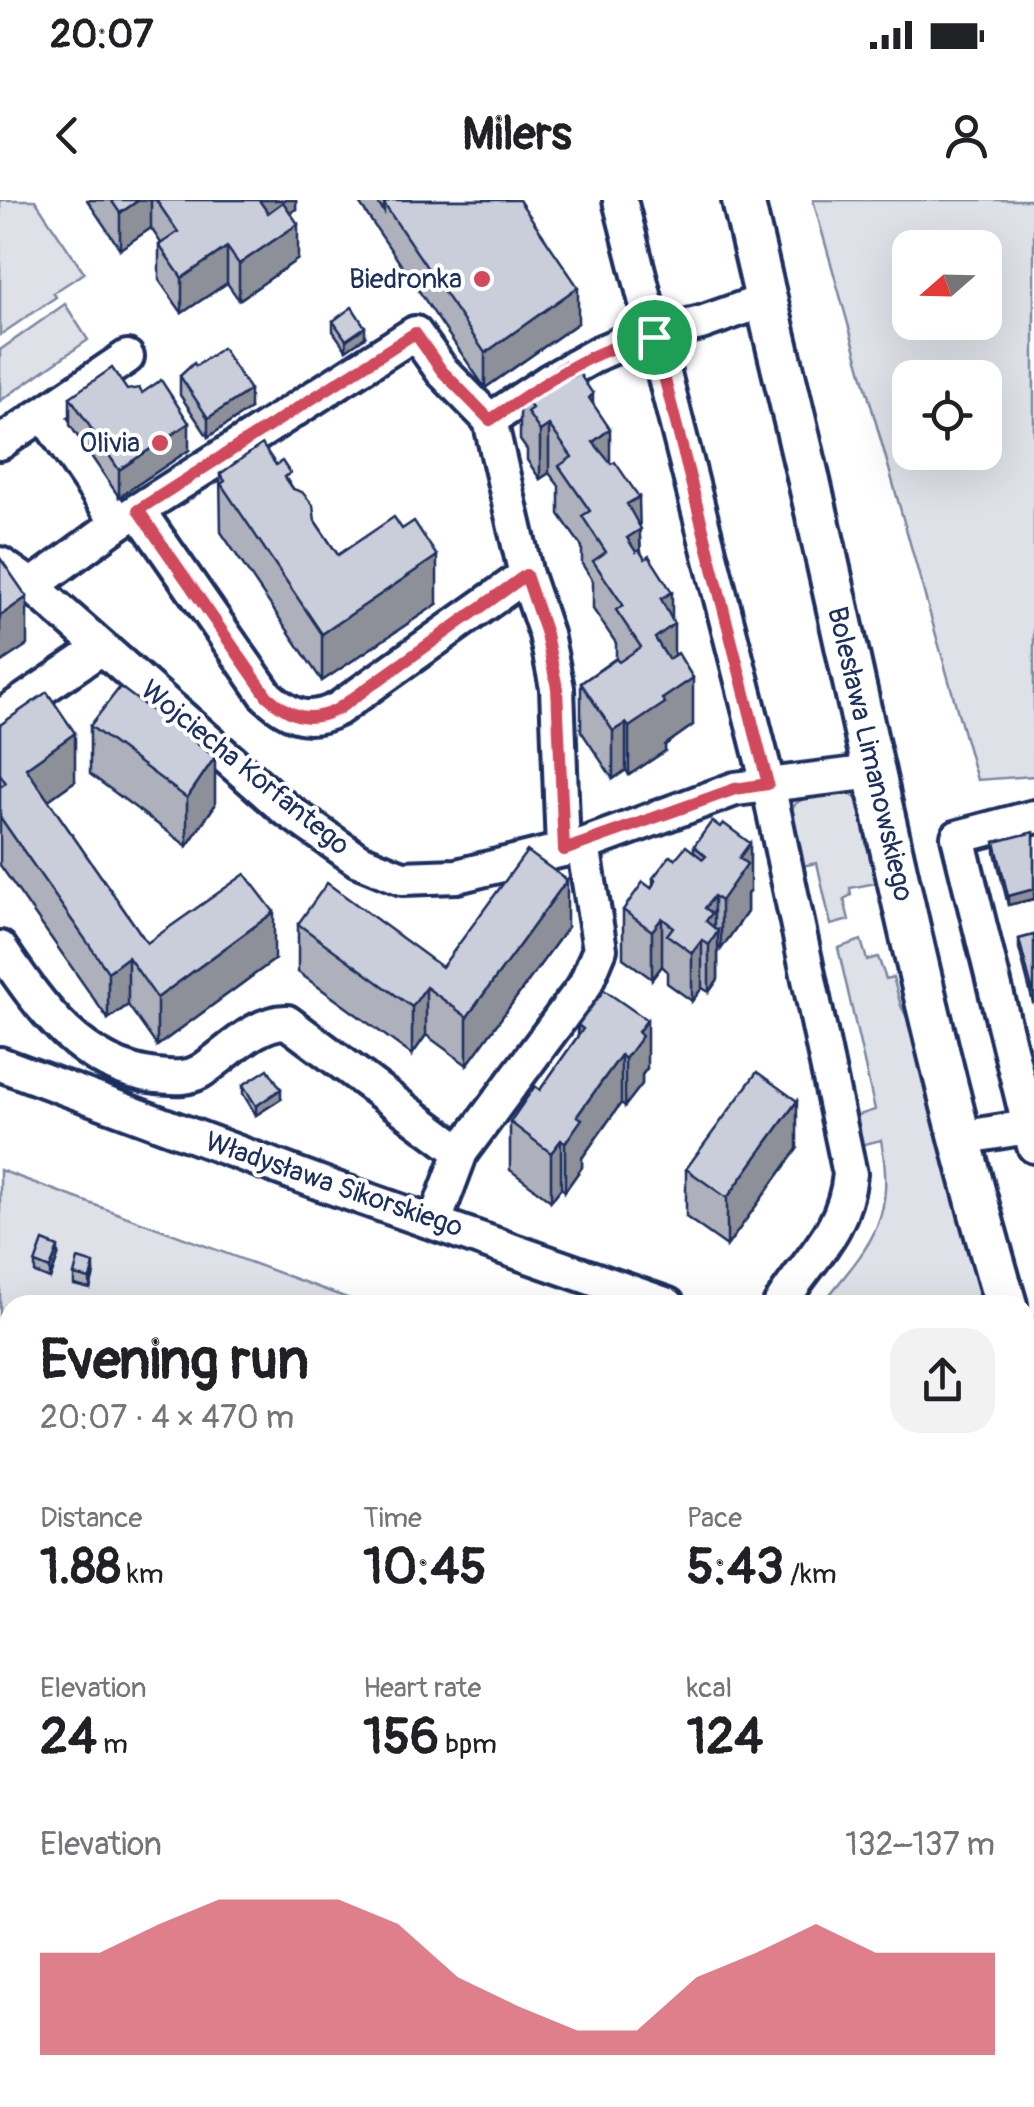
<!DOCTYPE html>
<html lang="en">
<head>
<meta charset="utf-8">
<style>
	body { margin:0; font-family:Pangolin,sans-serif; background:#f2f2f2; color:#202124; height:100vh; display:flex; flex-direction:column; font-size:38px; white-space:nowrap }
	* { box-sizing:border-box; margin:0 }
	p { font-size:32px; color:#757577 }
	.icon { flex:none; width:55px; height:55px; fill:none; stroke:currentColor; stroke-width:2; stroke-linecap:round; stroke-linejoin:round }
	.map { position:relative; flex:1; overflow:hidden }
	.drawer { position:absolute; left:0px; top:1095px; width:1035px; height:812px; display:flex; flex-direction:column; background:#fff; border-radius:30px 30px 0 0; box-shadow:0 10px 40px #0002 }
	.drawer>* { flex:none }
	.needle { width:65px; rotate:250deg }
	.buttons { position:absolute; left:892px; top:30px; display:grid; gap:20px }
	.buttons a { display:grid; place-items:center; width:110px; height:110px; border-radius:20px; background:#fff; box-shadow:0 10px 40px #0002; font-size:50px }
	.pin { position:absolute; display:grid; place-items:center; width:85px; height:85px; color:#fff; margin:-42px; border:5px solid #fff; border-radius:50%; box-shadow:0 2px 10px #0007 }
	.round { display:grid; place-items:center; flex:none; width:105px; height:105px; border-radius:30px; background:#f2f2f2 }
	.summary { display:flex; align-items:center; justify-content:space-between; height:170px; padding:0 40px }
	h1 { font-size:55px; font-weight:700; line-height:75px }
	.metrics { display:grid; grid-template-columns:repeat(3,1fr); gap:15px; height:170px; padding:10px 40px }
	.metrics div { display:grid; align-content:center }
	.metrics b { font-size:50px; font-weight:700 }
	.metrics small { font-size:28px; font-weight:400 }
	.metrics p { font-size:28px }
	.chart { height:280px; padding:20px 40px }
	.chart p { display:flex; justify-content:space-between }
	.chart svg { width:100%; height:180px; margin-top:10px; fill:#d1495b; opacity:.7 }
	.status { display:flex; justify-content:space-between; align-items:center; height:70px; padding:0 50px; background:#fff; direction:ltr }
	.status svg { height:28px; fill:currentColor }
	header { display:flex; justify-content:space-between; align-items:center; height:130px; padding:0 40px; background:#fff; font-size:45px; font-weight:700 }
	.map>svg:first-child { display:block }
</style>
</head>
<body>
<div class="status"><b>20:07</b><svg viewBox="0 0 49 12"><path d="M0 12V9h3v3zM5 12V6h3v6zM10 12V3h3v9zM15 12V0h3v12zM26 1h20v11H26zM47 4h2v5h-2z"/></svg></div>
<header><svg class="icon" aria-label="back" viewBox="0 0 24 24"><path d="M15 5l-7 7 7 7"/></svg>Milers<svg class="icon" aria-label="person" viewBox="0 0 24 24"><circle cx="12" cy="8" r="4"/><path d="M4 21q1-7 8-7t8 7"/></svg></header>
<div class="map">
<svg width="1034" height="1907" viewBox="0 0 1034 1907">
	<rect width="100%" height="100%" fill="#fff"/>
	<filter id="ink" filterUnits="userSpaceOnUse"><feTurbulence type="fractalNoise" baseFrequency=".01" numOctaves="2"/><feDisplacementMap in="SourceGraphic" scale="20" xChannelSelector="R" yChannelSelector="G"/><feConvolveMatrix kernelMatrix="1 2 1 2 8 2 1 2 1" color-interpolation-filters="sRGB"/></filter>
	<g filter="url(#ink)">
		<g fill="#dee1e7" stroke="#7c88a2" stroke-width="2.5" fill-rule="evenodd">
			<polygon points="0,0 35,0 84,73 53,93 56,97 0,135"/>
			<path d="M813 0H1034V576L977 580ZM910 48H985V122H910ZM910 178H985V252H910Z"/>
			<polygon points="65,104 88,140 0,201 0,150"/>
			<path d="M847 592C875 607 872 654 876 683L850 688 851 695 844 699 849 720 831 725 817 663 797 667C786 606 778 597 847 592Z"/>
			<path d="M861 740 867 760 878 757 886 779 893 777 901 806 914 830 986 1105H797L802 1091 822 1104C870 1045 896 1021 881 940L861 945 855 916 875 910 838 748Z"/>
			<polygon points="0,970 366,1105 10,1105 10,1601 0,1597"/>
			<polygon points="1025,1292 1034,1307 1034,1557 1025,1571"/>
		</g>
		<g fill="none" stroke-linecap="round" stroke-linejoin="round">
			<g stroke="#b5bbca" stroke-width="55">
				<polyline points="1025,1753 1034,1739"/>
				<polyline points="941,1907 946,1898"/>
			</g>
			<g stroke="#1b2f5e" stroke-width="40">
				<g id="minor">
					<path d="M620 0 768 584 850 974C844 1034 809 1057 780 1105"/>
					<polyline points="44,214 118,323"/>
					<polyline points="490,220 526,375 546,434 557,488 563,650"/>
					<polyline points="0,243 127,157"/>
					<path d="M138 310 267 496C290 517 309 524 338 509L526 375"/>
					<polyline points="0,364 32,386 284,608 358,660 402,678 457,676 583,645 735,589 873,572"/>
					<polyline points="32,386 118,323 415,133 442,171 490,220 549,181 599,153 630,140 701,123 766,100"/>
					<polyline points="0,517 100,449"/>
					<polyline points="1034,617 958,637 1034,946"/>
					<path d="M0 748C39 805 80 867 156 876 173 877 186 880 201 871 226 855 256 821 287 822L461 952"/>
					<polyline points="0,864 331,987 668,1105"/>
					<polyline points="960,938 1034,926"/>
					<polyline points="435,1021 461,952 585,785 600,749 583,645"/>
					<polyline points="1025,1138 1034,1136"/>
					<polyline points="1025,1231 1034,1232"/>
				</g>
			</g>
			<g stroke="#1b2f5e" stroke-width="48">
				<g id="major">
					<path d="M743 0C771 123 802 246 829 369 884 615 935 863 1006 1105"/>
					<polyline points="1025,1170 1034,1203"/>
				</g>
			</g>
			<use href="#minor" stroke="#fff" stroke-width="32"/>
			<use href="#major" stroke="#fff" stroke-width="40"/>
		</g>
		<g fill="#aeb1bb" stroke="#1b2f5e" stroke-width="2.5">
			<polygon points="87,0 296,0 296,9 290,12 298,59 239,100 227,83 182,113 159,80 159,45 161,43 151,28 120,49"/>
			<polygon points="357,0 519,0 578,123 485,188"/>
			<polygon points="333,121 365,137 346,150 333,131"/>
			<polygon points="196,166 250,209 208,237 180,195 180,176"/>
			<polygon points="127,190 189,250 119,297 70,225 70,197"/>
			<polygon points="520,192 593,204 610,264 639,325 641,352 672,421 674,456 693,525 665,545 665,551 629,575 626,570 613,579 581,531 581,483 616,458 616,443 593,409 593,381 582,364 582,347 559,314 559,286 549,273 540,279 527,260 527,250 520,240"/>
			<polygon points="220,274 290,284 338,355 437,404 322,481 221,332"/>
			<polygon points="0,525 75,581 48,600 147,743 274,760 157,846 128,805 108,819 0,665"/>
			<polygon points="90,526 215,605 187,646 90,574"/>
			<polygon points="1034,632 1034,699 1008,705 995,652 995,642"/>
			<polygon points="694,646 750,691 747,694 747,712 721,749 718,746 718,779 709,792 702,788 692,801 667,783 667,771 662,766 652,779 623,758 623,710 651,688 653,684 653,678 675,659 694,652"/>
			<polygon points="298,724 442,767 567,728 467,865 426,835 412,855 298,772"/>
			<polygon points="1034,735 1034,802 1033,803 1019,748 1019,739"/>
			<polygon points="578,825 647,868 642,875 642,884 625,906 621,903 582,958 582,967 565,991 561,988 551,1001 510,970 510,922 540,890 578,836"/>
			<polygon points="243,885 281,899 256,915 243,894"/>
			<polygon points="797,949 727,1046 686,1017 686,969"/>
			<polygon points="58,1056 50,1079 35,1073 35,1063"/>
			<polygon points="94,1073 90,1089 74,1085 74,1075"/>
			<polygon points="10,1245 10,1276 1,1272 1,1263"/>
			<polygon points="1034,1451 1034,1489 1032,1490 1025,1477 1025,1453"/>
			<polygon points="1025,1526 1034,1531 1034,1551 1029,1560 1025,1558"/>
		</g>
		<g fill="#8d9099" stroke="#1b2f5e" stroke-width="2.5">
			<polygon points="139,0 151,0 151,28 120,49 120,13"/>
			<polygon points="258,0 296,0 296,9 258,35"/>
			<polygon points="298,24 298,59 239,100 239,64"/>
			<polygon points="227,47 227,83 182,113 182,78"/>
			<polygon points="578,87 578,123 485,188 485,153"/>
			<polygon points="365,127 365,137 346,150 346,140"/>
			<polygon points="250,190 250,209 208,237 208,218"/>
			<polygon points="593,194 593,242 610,229 610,277 593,290 589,198"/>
			<polygon points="189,223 189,250 119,297 119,270"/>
			<polygon points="549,225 549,273 540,279 540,231"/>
			<polygon points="639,297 641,377 627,386 627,304"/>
			<polygon points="437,356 437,404 322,481 322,434"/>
			<polygon points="672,392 672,425 674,424 674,472 655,438 661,399"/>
			<polygon points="27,397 27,445 0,463 0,416"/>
			<polygon points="693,478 693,525 665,545 665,551 629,575 629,527 662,499"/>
			<polygon points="626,523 626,570 613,579 613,531"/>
			<polygon points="75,533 75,581 26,616 26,568"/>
			<polygon points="215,557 215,605 187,646 187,598"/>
			<polygon points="750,643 750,691 747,694 747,712 721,749 721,701 739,658"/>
			<polygon points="567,680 567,728 467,865 467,817"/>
			<polygon points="1034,689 1034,699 1008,705 1008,696"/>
			<polygon points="714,696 714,737 718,731 718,779 709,792 709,745 705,708"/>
			<polygon points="274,712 274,760 157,846 157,798"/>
			<polygon points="662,718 662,766 652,779 652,731"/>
			<polygon points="702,740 702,788 692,801 692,753"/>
			<polygon points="128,757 128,805 108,819 108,772"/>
			<polygon points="426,787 426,835 412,855 412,807"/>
			<polygon points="647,820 647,868 642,875 642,884 625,906 625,859 638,832"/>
			<polygon points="621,855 621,903 582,958 582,967 565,991 565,943 577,916"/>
			<polygon points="281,889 281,899 256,915 256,906"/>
			<polygon points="797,901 797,949 727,1046 727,998"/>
			<polygon points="561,940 561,988 551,1001 551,953"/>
			<polygon points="58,1047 58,1056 50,1079 50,1069"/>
			<polygon points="94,1064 94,1073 90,1089 90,1079"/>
			<polygon points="8,1177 8,1186 2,1204 2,1194"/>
			<polygon points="10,1316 10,1326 3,1349 3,1339"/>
			<polygon points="1034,1541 1034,1551 1029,1560 1029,1550"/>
		</g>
		<g fill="#caceda" stroke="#1b2f5e" stroke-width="2.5">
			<polygon points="111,0 139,0 120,13"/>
			<polygon points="156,0 259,0 268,13 283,2 298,24 239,64 227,47 182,78 159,45 178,32"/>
			<polygon points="376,0 391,0 384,4 384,12"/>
			<polygon points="391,0 519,0 578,87 485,153 384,4"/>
			<polygon points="352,107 365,127 346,140 333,121"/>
			<polygon points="222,148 250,190 208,218 180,176 194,163 196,166"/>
			<polygon points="565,161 574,176 579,173 593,194 589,198 610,229 593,242 611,264 615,262 639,297 627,304 641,329 627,338 636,352 639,350 645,359 649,356 672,392 661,399 674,424 655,438 668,459 678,453 693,478 662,499 665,503 629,527 626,523 613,531 581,483 616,459 619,462 641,447 616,410 623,405 593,361 606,352 582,316 590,311 559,266 572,257 549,225 540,231 527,212 532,208 520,192"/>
			<polygon points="112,168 127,190 139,188 142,193 161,180 189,223 119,270 70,197"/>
			<polygon points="262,244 276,265 282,261 290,273 285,277 293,289 302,292 313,305 315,321 338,355 394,317 402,329 414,321 437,356 322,434 221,284 225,281 220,274"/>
			<polygon points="0,358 27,397 0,416"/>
			<polygon points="120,487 215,557 187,598 90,526"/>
			<polygon points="47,492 75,533 26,568 147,743 245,674 274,712 157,798 128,757 108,772 0,617 0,587 6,583 0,574 0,525"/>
			<polygon points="712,621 720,627 723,623 750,643 739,658 747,664 721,701 714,696 705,708 712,713 706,721 718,731 709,745 702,740 692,753 667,735 673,727 662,718 652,731 623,710 643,682 651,688 656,681 653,678 670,656 675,659 686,646 703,659 706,656 694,646"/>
			<polygon points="1034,632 1034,689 1008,696 995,642"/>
			<polygon points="527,651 567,680 467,817 426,787 412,807 298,724 327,683 442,767"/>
			<polygon points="1034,735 1034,793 1033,793 1019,739"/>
			<polygon points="604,790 647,820 638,832 642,836 625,859 621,855 577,916 582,919 565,943 561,940 551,953 510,922 535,886 540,890 583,829 578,825"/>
			<polygon points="268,869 281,889 256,906 243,885"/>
			<polygon points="757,872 797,901 727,998 686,969"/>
			<polygon points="43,1041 58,1047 50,1069 35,1063"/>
			<polygon points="78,1059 94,1064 90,1079 74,1075"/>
			<polygon points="0,1174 8,1177 2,1194 0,1194"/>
			<polygon points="7,1244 10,1245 10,1266 1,1263"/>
			<polygon points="0,1313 10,1316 3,1339 0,1338"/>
			<polygon points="1032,1448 1034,1451 1034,1479 1032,1480 1025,1467 1025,1453"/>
			<polygon points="1025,1526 1034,1531 1034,1541 1029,1550 1025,1548"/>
		</g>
	</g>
	<g fill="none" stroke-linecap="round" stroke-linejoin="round" filter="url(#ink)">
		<g stroke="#fff" stroke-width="20">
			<path id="route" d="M415 133 442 171 490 220C541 186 593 146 654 137L768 584 735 589 564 650 557 488 546 434 526 375 338 509C309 524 291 517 267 496L138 310Z"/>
		</g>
		<use href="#route" stroke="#d1495b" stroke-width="12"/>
	</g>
	<g fill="#d1495b" stroke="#fff" stroke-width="4">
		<circle cx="482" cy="79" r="10"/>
		<circle cx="160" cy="243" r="10"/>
	</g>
	<g text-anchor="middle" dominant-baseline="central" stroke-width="8" stroke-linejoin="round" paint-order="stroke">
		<g font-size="28" fill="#1b2f5e" stroke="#fff" text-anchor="end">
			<text x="462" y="79">Biedronka</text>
			<text x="140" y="243">Olivia</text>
		</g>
		<g font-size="28" fill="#1b2f5e" stroke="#fff">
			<text transform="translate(870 554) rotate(77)">Bolesława Limanowskiego</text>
			<text transform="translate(245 568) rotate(39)">Wojciecha Korfantego</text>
			<text transform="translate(334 985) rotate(19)">Władysława Sikorskiego</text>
		</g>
	</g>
</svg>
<div class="buttons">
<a><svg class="needle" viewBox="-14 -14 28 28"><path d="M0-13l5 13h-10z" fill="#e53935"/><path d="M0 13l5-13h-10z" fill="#757577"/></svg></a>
<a><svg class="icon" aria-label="locate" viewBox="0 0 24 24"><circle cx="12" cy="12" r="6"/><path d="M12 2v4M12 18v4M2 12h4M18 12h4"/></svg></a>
</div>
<div class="pin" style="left:654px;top:137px;background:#1e9e55"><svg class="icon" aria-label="arrive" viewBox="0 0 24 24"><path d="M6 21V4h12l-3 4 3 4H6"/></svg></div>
<section class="drawer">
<div class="summary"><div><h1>Evening run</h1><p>20:07 · 4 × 470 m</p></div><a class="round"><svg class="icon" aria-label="share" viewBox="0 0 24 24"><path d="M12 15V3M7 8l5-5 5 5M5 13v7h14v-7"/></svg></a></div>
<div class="metrics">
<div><p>Distance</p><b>1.88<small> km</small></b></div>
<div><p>Time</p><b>10:45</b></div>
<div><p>Pace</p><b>5:43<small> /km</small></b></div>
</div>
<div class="metrics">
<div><p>Elevation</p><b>24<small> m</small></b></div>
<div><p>Heart rate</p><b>156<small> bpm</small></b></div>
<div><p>kcal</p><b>124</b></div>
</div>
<div class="chart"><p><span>Elevation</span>132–137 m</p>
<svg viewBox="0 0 160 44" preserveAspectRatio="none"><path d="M0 44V19L10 19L20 12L30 6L40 6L50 6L60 12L70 25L80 32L90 38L100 38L110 25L120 19L130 12L140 19L150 19L160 19V44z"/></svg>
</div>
</section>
</div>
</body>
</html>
